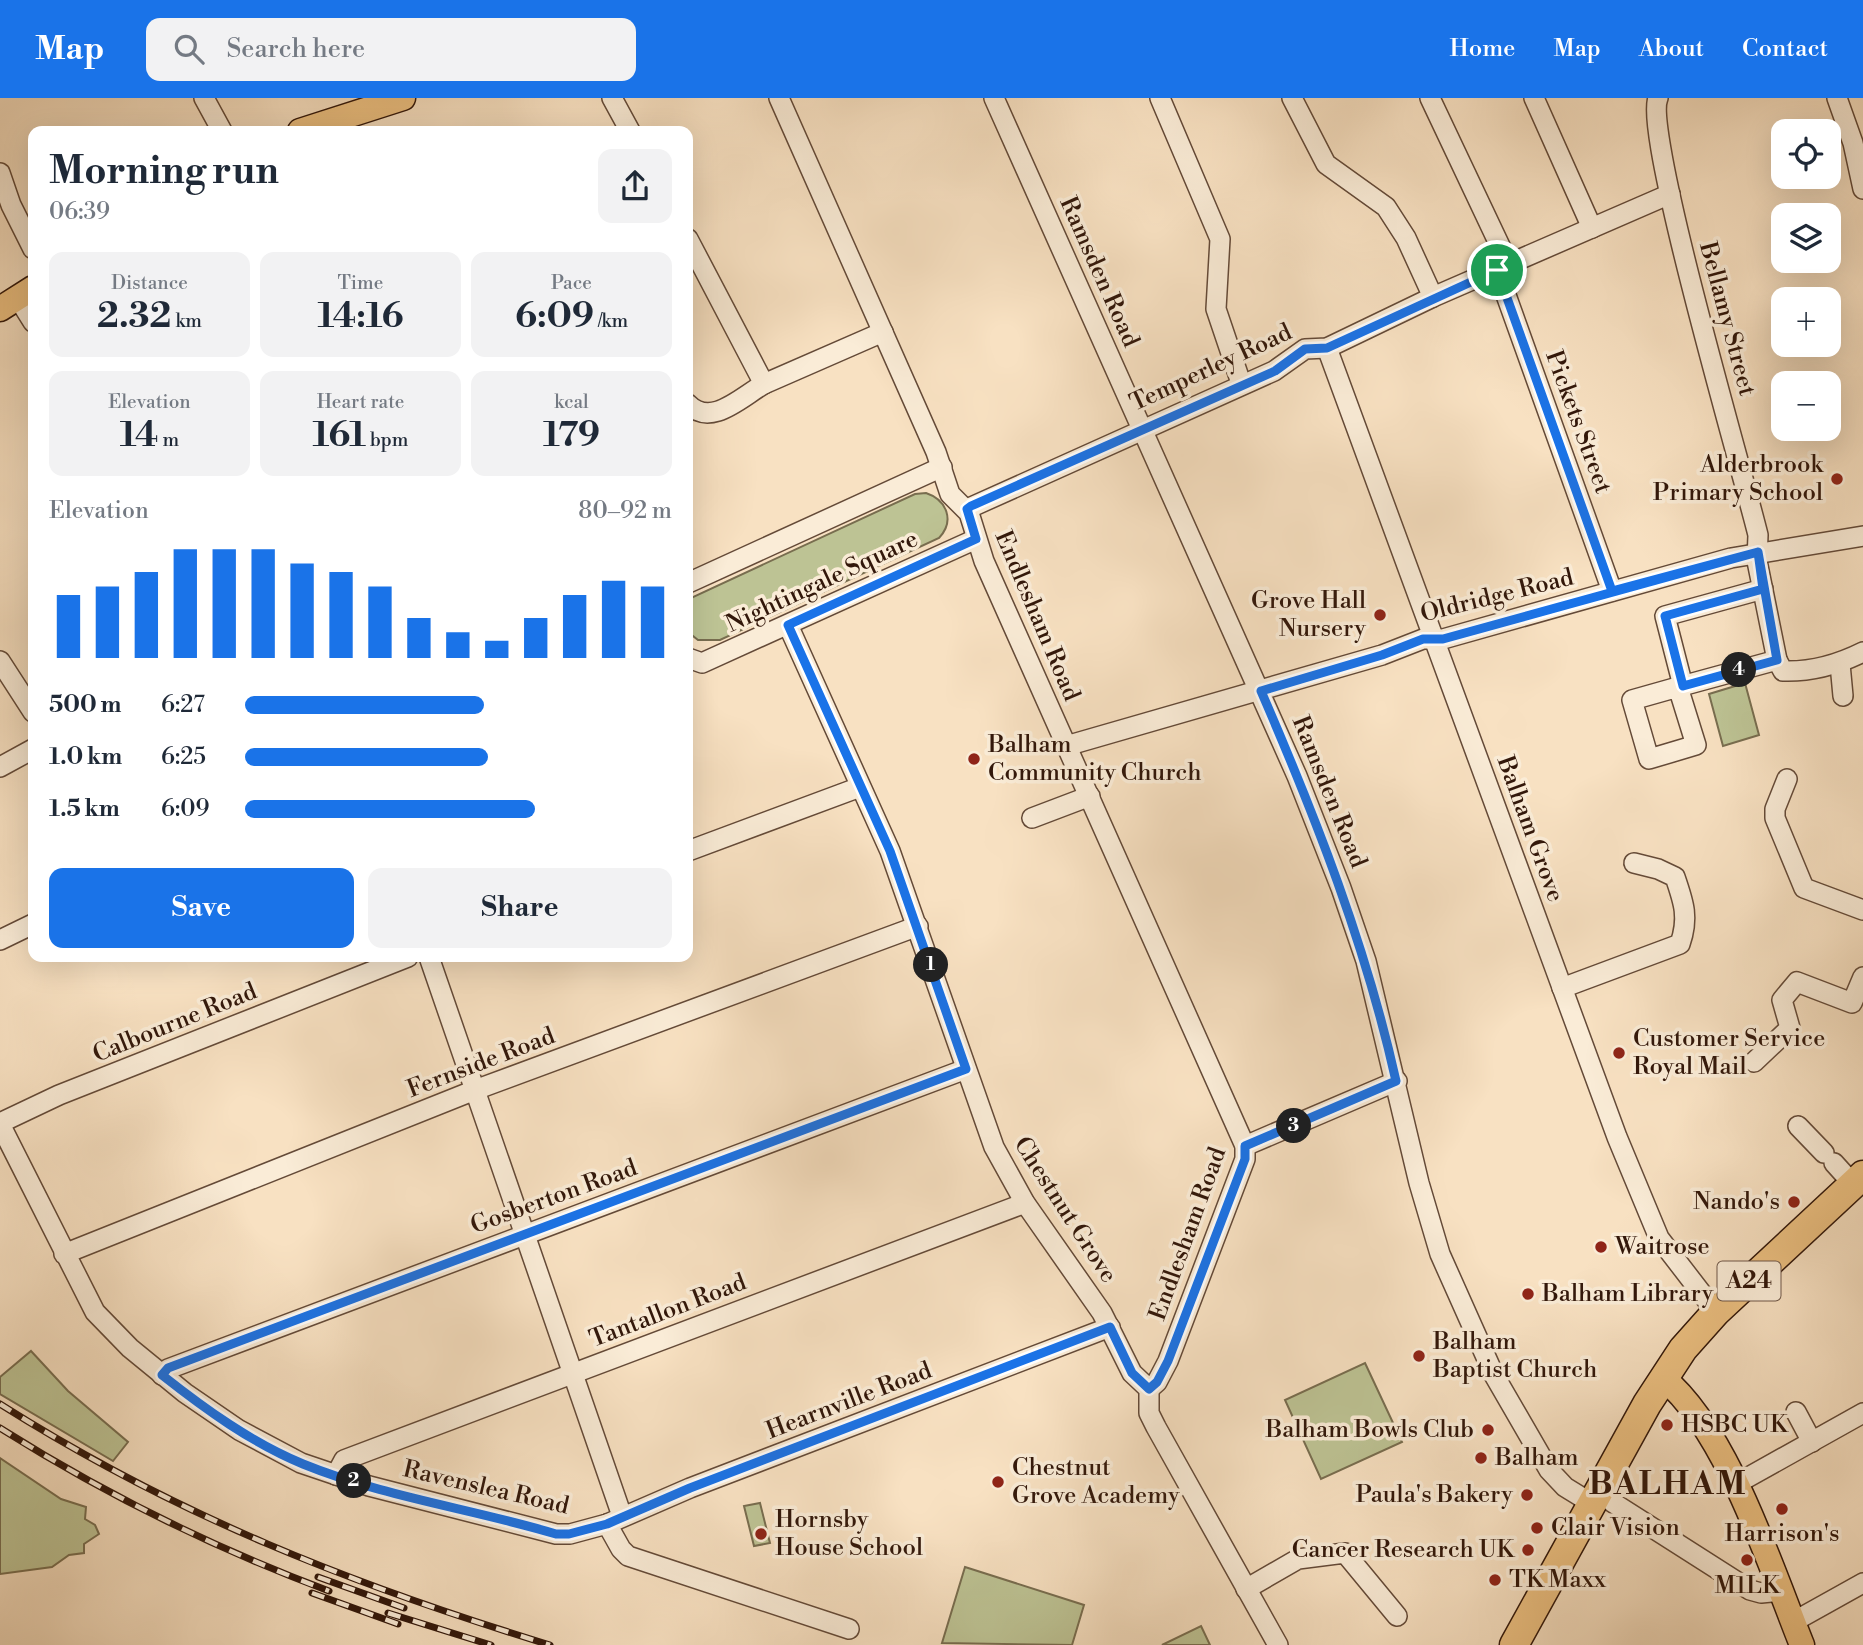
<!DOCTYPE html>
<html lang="en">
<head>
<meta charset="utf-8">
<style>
	body { margin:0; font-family:"Libre Bodoni",serif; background:#f2f2f3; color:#1f2937; height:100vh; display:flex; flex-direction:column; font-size:26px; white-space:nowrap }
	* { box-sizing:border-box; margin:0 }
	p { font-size:23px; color:#747a83 }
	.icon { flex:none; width:38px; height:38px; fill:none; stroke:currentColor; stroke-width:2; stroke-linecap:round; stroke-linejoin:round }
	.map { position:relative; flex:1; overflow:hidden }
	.panel { position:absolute; left:28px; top:28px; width:665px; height:836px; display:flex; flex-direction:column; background:#fff; border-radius:14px; box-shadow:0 7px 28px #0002 }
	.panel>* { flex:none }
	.controls { position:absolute; left:1771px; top:21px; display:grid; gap:14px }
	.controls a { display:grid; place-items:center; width:70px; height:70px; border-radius:14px; background:#fff; box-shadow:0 7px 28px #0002; font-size:35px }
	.pin { position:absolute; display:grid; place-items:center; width:60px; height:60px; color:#fff; margin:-30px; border:4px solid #fff; border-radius:50%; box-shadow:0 2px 7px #0007 }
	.km { position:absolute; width:35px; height:35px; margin:-18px; border-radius:50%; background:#222; color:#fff; font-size:19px; line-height:35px; text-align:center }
	.round { display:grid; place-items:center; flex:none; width:74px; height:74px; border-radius:14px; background:#f2f2f3 }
	.overview { display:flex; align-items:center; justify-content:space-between; height:119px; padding:0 21px }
	h1 { font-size:38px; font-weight:800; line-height:52px }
	.metrics { display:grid; grid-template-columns:repeat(3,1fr); gap:10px; height:119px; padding:7px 21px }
	.metrics div { display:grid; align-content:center; border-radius:14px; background:#f2f2f3; text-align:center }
	.metrics b { font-size:35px; font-weight:800 }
	.metrics small { font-size:19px; font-weight:400 }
	.metrics p { font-size:19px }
	.chart { height:196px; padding:14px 21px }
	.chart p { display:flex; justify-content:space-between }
	.chart svg { width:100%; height:126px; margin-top:7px; stroke:#1a73e8; stroke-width:6 }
	.cta { display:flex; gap:14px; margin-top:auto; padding:14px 21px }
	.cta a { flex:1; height:80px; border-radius:14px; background:#1a73e8; color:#fff; font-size:28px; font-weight:800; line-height:80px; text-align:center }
	.cta a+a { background:#f2f2f3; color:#1f2937 }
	ul { padding:0 21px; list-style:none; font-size:23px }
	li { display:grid; grid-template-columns:112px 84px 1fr; align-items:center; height:52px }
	li i { height:18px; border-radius:9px; background:#1a73e8 }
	header { display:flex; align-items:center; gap:42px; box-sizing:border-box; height:98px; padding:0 35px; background:#1a73e8; color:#fff }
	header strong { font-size:33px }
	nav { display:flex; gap:38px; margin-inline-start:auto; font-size:24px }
	.search { width:490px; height:63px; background:#f2f2f3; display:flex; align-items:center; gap:18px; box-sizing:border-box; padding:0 24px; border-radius:14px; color:#747a83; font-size:26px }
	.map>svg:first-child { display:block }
</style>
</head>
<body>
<header>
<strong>Map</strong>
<div class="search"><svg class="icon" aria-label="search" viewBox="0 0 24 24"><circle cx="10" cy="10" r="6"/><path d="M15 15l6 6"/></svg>Search here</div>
<nav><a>Home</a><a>Map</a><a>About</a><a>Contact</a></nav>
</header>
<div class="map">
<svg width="1863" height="1547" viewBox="0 0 1863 1547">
	<rect width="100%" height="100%" fill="#f8e1c2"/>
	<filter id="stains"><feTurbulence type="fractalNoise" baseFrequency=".00286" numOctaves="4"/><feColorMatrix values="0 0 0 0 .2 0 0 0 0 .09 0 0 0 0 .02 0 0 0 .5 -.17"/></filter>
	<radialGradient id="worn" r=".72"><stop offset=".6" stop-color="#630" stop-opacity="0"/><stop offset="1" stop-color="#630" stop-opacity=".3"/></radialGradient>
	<g fill="#bdc394" stroke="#786d4f" stroke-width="2">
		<path d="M926 395C947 402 955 423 939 440L720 542H698L688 534V503L693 499 915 396Z"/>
		<polygon points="1745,585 1759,637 1723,648 1709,596"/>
		<polygon points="31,1253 68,1293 128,1344 113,1363 0,1296 0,1279"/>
		<polygon points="1365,1265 1402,1344 1321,1381 1285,1302"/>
		<polygon points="0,1360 61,1401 86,1409 85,1421 95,1427 99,1436 84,1446 84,1455 69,1457 52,1469 0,1476"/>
		<polygon points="760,1405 770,1445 754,1448 744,1408"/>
		<polygon points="965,1469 1084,1507 1072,1547 942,1545"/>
		<polygon points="1201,1528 1210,1547 1162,1547"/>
	</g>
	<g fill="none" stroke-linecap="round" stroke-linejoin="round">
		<g stroke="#644a38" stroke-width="22">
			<g id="minor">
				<polyline points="204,0 222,33"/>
				<polyline points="612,0 630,33"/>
				<polyline points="779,0 936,354 950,396 969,415 984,463 1245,1048 1245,1061 1168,1263 1157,1284 1149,1291"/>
				<polyline points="994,0 1297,678 1341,790 1366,863 1419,1085 1440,1156 1494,1277 1549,1372 1565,1389 1591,1405"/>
				<polyline points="1160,0 1220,141 1216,211 1241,285"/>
				<polyline points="1292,0 1326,66 1386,109 1406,140 1433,199"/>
				<polyline points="1430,0 1509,167"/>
				<polyline points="1534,0 1592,130"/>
				<path d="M1658 0C1643 34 1743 375 1758 437L1757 463 1777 562 1678 589 1696 647 1649 661 1632 602 1678 589"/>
				<polyline points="1837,0 1853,45 1863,91"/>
				<polyline points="0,75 11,107 33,151"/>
				<polyline points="688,141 764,286 883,234"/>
				<polyline points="1497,172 1612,493"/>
				<polyline points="18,200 33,224"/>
				<polyline points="1327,250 1617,1039 1659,1140 1716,1214"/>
				<path d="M688 306C711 330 741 299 764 286"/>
				<polyline points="967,411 1274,273 1305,251 1327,250 1433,199 1670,96"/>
				<polyline points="688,485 942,369"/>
				<polyline points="788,527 890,753 994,1049 1025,1105 1102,1215 1132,1275 1149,1291 1149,1315 1156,1329 1278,1547"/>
				<polyline points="688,560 702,565 976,441"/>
				<path d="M1777 562 1783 573C1811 574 1837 567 1863 554"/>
				<polyline points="0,563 33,614"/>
				<polyline points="1840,566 1843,598"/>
				<polyline points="1683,588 1665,518 1763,491"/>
				<polyline points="1066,648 1382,557 1423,541 1443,541 1731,460 1863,438"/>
				<polyline points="0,669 33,651"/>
				<polyline points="1787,681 1775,711 1775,720 1804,790 1863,812"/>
				<polyline points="1032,720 1090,698"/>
				<polyline points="688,753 860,689"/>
				<polyline points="0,842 33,826"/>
				<polyline points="429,859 622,1418"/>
				<path d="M1562 890 1680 846C1689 820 1684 805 1675 779L1658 771 1634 765"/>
				<polyline points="1754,964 1790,930 1782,902 1797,884 1852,905 1863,879"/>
				<polyline points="0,1025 59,997 408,859"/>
				<polyline points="0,1026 95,1214 130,1250 185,1295 239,1332 301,1365 369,1388 556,1436 570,1436 607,1426 690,1390 1110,1229"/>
				<polyline points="1798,1028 1824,1055"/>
				<polyline points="1245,1048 1397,983"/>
				<polyline points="1834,1065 1853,1086"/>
				<polyline points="64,1156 475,992 918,828"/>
				<polyline points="162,1277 168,1271 966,971"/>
				<polyline points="1796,1314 1812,1344"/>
				<polyline points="336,1377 344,1362 1025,1105"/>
				<polyline points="1736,1386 1863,1315"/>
				<polyline points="1612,1404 1750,1492 1761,1495 1782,1493"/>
				<polyline points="607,1426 621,1451 628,1458 849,1531"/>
				<polyline points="1246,1491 1298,1461 1345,1455 1397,1518"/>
				<polyline points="1793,1524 1863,1485"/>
			</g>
		</g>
		<g stroke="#32170a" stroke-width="27">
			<g id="major">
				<polyline points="300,33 403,0"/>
				<polyline points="0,211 33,190"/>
				<path d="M1663 1280C1727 1332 1771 1470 1802 1547"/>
			</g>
		</g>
		<g stroke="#32170a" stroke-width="31">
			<polyline id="highway" points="1514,1547 1647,1306 1683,1251 1716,1214 1863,1077"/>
		</g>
		<use href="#minor" stroke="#faecd7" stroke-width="19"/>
		<use href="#major" stroke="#ecc081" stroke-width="24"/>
		<use href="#highway" stroke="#ecc081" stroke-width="28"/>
		<g stroke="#32170a" stroke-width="7">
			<g id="rail">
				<path d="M0 1306C177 1418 351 1486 550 1547"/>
				<path d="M0 1330C103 1395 214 1450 329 1493"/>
				<polyline points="318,1479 404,1510"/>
				<polyline points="312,1495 398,1526"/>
				<polyline points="388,1515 491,1547"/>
			</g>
		</g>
		<use href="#rail" stroke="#faecd7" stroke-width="4.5" stroke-dasharray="13" stroke-linecap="butt"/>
	</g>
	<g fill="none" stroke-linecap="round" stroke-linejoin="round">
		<g stroke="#fff" stroke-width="14">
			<path id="route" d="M1497 172 1327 250 1305 251 1275 273 971 408 967 411 976 441 788 527 890 753 966 971 168 1270 162 1277C205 1311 252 1345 303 1366 384 1399 473 1411 556 1436H569L607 1426 690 1390 1110 1229 1132 1275 1149 1291 1157 1284 1168 1263 1245 1061V1048L1396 983C1366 848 1316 720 1261 593L1382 557 1423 541H1443L1758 454 1777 562 1683 588 1665 518 1763 491 1758 454 1612 493 1497 172"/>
		</g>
		<use href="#route" stroke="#1a73e8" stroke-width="9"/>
	</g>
	<g fill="#8f2418" stroke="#faecd7" stroke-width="2.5">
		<circle cx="1837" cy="381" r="7"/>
		<circle cx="1380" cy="517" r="7"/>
		<circle cx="974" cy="661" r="7"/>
		<circle cx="1619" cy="955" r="7"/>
		<circle cx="1794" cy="1104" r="7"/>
		<circle cx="1601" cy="1149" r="7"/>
		<circle cx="1528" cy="1196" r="7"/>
		<circle cx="1419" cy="1258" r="7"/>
		<circle cx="1667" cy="1327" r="7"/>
		<circle cx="1488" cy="1332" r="7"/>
		<circle cx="1481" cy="1360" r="7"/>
		<circle cx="998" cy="1384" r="7"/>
		<circle cx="1527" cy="1397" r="7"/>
		<circle cx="1782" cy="1411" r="7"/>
		<circle cx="1537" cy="1430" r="7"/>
		<circle cx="761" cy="1436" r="7"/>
		<circle cx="1528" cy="1452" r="7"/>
		<circle cx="1747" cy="1462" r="7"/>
		<circle cx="1495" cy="1482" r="7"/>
	</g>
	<g text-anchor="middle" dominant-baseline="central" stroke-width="7" stroke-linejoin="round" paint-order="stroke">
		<rect fill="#faecd7" stroke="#6e5748" stroke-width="2" x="1717.5" y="1163.5" width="63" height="39" rx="5"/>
		<g font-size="23" font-weight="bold" fill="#32170a">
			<text x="1749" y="1183">A24</text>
		</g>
		<g font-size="24" fill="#32170a" stroke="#faecd7">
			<text transform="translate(1099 174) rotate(66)">Ramsden Road</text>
			<text transform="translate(1727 221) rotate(75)">Bellamy Street</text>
			<text transform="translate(1211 270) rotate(-25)">Temperley Road</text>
			<text transform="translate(1578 324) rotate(70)">Pickets Street</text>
			<text transform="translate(822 484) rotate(-25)">Nightingale Square</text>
			<text transform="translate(1497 498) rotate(-14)">Oldridge Road</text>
			<text transform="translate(1037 518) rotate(67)">Endlesham Road</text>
			<text transform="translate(1329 694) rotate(68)">Ramsden Road</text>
			<text transform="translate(1530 731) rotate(70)">Balham Grove</text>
			<text transform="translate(175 925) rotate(-22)">Calbourne Road</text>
			<text transform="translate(481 965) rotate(-21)">Fernside Road</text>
			<text transform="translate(554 1099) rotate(-20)">Gosberton Road</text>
			<text transform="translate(1065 1112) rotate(57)">Chestnut Grove</text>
			<text transform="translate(1188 1136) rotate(-70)">Endlesham Road</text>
			<text transform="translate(668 1213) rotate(-21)">Tantallon Road</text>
			<text transform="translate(849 1303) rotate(-21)">Hearnville Road</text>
			<text transform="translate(486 1390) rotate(13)">Ravenslea Road</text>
		</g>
		<g font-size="24" fill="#32170a" stroke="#faecd7" text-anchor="start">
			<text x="1823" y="367" text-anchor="end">Alderbrook<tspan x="1823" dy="28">Primary School</tspan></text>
			<text x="1366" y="503" text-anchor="end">Grove Hall<tspan x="1366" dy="28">Nursery</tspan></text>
			<text x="988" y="647">Balham<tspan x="988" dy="28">Community Church</tspan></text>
			<text x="1633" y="941">Customer Service<tspan x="1633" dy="28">Royal Mail</tspan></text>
			<text x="1780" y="1104" text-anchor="end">Nando's</text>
			<text x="1615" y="1149">Waitrose</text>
			<text x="1542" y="1196">Balham Library</text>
			<text x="1433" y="1244">Balham<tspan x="1433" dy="28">Baptist Church</tspan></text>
			<text x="1681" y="1327">HSBC UK</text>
			<text x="1474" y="1332" text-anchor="end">Balham Bowls Club</text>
			<text x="1495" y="1360">Balham</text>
			<text x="1012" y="1370">Chestnut<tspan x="1012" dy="28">Grove Academy</tspan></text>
			<text x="1513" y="1397" text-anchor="end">Paula's Bakery</text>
			<text x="775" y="1422">Hornsby<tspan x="775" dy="28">House School</tspan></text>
			<text x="1551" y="1430">Clair Vision</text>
			<text x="1782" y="1436" text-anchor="middle">Harrison's</text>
			<text x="1514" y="1452" text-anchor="end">Cancer Research UK</text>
			<text x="1509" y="1482">TK Maxx</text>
			<text x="1747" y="1488" text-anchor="middle">M1LK</text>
		</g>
		<g font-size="32" font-weight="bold" letter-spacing="2" fill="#32170a" stroke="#faecd7">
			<text x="1668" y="1386">BALHAM</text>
		</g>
	</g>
	<rect width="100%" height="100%" filter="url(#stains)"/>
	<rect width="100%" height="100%" fill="url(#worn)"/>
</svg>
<div class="controls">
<a><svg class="icon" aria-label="locate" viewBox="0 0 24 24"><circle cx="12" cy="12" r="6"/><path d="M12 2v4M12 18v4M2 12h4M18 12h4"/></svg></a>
<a><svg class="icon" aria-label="layers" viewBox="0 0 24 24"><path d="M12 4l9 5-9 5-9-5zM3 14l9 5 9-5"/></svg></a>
<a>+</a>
<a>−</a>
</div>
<div class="pin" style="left:1497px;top:172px;background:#1e9e55"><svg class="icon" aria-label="arrive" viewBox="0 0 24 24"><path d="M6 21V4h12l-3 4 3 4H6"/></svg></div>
<b class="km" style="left:931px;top:867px">1</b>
<b class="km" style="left:354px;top:1383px">2</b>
<b class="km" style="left:1294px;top:1028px">3</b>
<b class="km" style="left:1739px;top:572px">4</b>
<section class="panel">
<div class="overview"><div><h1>Morning run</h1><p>06:39</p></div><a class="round"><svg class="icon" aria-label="share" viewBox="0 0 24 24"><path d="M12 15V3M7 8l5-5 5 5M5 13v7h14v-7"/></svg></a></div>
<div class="metrics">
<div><p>Distance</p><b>2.32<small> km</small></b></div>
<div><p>Time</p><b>14:16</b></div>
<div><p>Pace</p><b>6:09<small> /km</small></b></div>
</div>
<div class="metrics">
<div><p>Elevation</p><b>14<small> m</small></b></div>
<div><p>Heart rate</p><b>161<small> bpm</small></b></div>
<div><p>kcal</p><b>179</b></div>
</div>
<div class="chart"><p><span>Elevation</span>80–92 m</p>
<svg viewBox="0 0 160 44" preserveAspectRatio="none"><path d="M5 44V22M15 44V19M25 44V14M35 44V6M45 44V6M55 44V6M65 44V11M75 44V14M85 44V19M95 44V30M105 44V35M115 44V38M125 44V30M135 44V22M145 44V17M155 44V19"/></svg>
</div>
<ul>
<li><b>500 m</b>6:27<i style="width:56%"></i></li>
<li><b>1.0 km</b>6:25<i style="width:57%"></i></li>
<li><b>1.5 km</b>6:09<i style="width:68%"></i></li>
</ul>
<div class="cta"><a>Save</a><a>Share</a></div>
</section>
</div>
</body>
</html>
